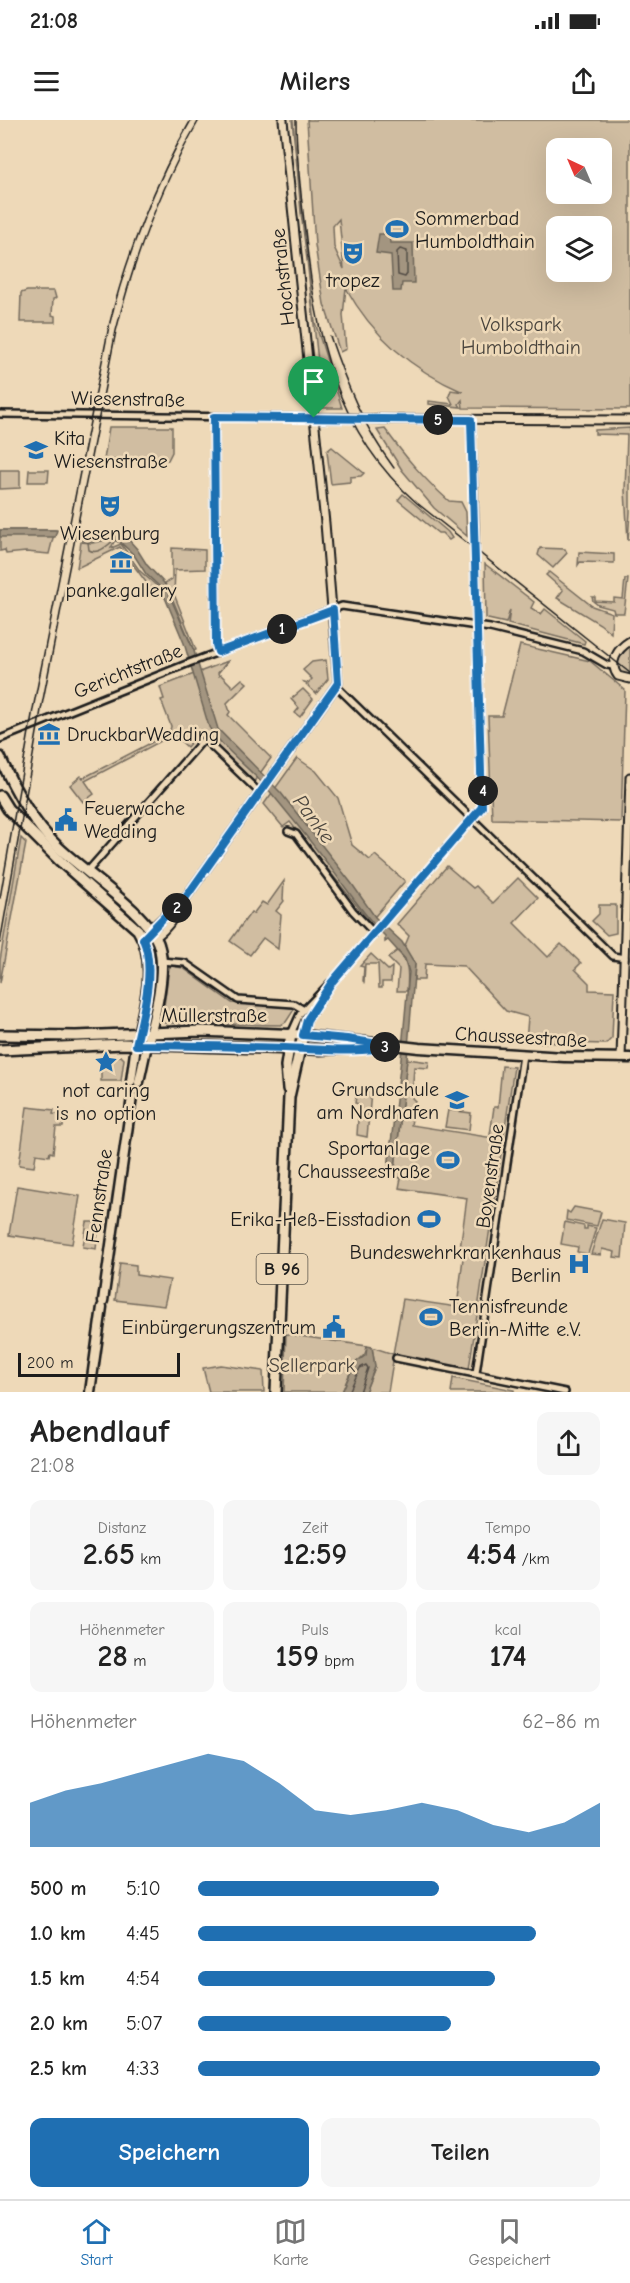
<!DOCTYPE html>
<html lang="de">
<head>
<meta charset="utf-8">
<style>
	body { margin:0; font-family:"Comic Neue",sans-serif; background:#f6f6f6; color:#222; height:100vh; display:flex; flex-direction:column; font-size:22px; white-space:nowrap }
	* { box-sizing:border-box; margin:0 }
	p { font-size:20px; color:#767676 }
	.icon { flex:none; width:33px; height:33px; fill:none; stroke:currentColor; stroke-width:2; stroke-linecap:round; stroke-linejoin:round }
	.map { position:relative; height:1272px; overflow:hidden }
	.sheet { display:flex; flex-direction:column; background:#fff; flex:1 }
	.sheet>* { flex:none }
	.needle { width:39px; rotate:316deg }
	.fabs { position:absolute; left:546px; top:18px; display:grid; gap:12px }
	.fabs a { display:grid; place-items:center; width:66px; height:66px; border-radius:12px; background:#fff; box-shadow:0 6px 24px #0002; font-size:30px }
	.scale { position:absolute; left:18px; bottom:15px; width:162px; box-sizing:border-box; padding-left:6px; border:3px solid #1c1c1c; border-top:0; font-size:16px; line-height:21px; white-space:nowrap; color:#1c1c1c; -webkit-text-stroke:4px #eed9b8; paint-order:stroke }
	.pin { position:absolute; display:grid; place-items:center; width:51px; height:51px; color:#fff; margin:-62px -26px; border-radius:50% 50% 50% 0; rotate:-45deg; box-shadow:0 0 6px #0007 }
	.pin .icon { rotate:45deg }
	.km { position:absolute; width:30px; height:30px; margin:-15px; border-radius:50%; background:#222; color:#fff; font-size:16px; line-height:30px; text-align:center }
	.round { display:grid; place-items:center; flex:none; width:63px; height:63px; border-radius:12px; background:#f6f6f6 }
	.summary { display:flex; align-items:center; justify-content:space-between; height:102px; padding:0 30px }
	h1 { font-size:33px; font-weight:600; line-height:45px }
	.metrics { display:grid; grid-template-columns:repeat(3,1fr); gap:9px; height:102px; padding:6px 30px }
	.metrics div { display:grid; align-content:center; border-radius:12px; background:#f6f6f6; text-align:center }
	.metrics b { font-size:30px; font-weight:600 }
	.metrics small { font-size:16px; font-weight:400 }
	.metrics p { font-size:16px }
	.chart { height:168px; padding:12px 30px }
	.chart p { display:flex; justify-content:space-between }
	.chart svg { width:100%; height:108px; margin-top:6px; fill:#1f6fb2; opacity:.7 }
	.primary-button { display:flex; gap:12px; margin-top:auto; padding:12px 30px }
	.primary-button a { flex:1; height:69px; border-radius:12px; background:#1f6fb2; color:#fff; font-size:24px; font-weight:600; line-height:69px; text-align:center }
	.primary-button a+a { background:#f6f6f6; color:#222 }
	ul { padding:0 30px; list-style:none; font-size:20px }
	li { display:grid; grid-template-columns:96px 72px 1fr; align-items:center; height:45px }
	li i { height:15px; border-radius:8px; background:#1f6fb2 }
	.status { display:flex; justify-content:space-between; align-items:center; height:42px; padding:0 30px; background:#fff; direction:ltr }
	.status svg { height:16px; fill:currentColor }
	header { display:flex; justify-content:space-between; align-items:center; height:78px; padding:0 30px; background:#fff; font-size:27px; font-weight:600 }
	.menu { display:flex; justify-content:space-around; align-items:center; height:84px; border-top:2px solid #e0e0e0; background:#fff; font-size:16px; color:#767676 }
	.menu a { display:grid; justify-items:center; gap:3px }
	.menu .on { color:#1f6fb2 }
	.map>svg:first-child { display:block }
</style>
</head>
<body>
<div class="status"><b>21:08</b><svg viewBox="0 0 49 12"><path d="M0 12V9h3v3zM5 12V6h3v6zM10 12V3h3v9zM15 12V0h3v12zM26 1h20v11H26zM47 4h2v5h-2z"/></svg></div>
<header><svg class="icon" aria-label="menu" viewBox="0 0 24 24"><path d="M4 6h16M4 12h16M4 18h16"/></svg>Milers<svg class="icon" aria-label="share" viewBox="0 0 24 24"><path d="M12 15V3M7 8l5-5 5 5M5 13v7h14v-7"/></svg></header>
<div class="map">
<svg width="630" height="1272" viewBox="0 0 630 1272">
	<rect width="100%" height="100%" fill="#eed9b8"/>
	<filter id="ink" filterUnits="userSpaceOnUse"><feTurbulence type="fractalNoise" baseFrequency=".0167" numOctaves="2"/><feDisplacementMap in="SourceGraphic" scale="12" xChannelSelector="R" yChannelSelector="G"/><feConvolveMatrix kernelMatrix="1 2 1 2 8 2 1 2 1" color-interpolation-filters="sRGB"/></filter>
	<g filter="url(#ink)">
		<g fill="#d0bda1" stroke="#766c5e" stroke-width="1.5" fill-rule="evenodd">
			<polygon points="292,0 293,0 301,93 315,202 342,288 323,288"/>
			<path d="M307 0H630V289L463 288 462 280 459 284 461 287 429 284V281L453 284 449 276 451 270 463 272C412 250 373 217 346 168L343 195 346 229 340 232 324 184 315 125ZM556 28H602V74H556ZM339 99 344 149 334 127 333 106ZM556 106H602V152H556Z"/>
			<polygon points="27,171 54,171 56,178 53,179 52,195 55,196 55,202 20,202 21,173"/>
			<polygon points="109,307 172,307 172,332 168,340 104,340"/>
			<polygon points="630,308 630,392 628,421 625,371 627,315 595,314 595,310"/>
			<path d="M385 309C406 338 422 357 449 381L461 382 466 392 467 416 434 388 402 350 377 310Z"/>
			<polygon points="332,327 364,353 361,356 350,357 350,362 331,364 327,331"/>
			<polygon points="20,350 20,368 0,369 0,350"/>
			<polygon points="29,350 49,350 48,362 28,362"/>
			<polygon points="403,374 448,412 452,418 449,420 442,413 438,413 398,380"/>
			<polygon points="0,410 55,410 49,434 26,432 6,434 5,430 0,431"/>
			<polygon points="111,419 115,420 111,428 121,424 140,451 159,468 166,466 165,463 172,459 172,428 205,430 205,449 175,450 174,474 196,530 194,531 168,468 165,469 167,472 157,477 120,427 77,448 81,422"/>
			<polygon points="540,428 565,429 567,433 553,448 538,435"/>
			<polygon points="579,432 614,434 614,443 580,442 578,445"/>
			<polygon points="485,444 534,482 531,488 541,494 545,489 585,521 584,524 508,504 510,490 506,503 488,499 486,498"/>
			<polygon points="549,452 592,486 612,493 611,513 600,504 557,478 563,470 546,455"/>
			<polygon points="625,459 628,459 624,493 614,493 613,489 598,485 593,481 592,477 595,477 595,481 614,482 614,478 623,479"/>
			<polygon points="520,525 590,541 625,570 621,702 492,699 488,596 502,596"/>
			<path d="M630 525V556C619 554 617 552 616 541Z"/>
			<polygon points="326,540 328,559 316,574 304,562 308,563 312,559 303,550 312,542"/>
			<polygon points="228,541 218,553 219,556 221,555 233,567 242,559 247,563 227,583 230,592 228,595 271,638 253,663 201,611 187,627 170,611 171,606 161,580 164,579 160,567"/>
			<polygon points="303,569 313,579 300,597 295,593 299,588 291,579"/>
			<polygon points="164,616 165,619 85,661 94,674 83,682 70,665 81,656 83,658"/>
			<polygon points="297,638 316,651 338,678 352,725 370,740 375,735 405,761 370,802 290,702 283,707 264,684"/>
			<polygon points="21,718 26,723 0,863 0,840"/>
			<polygon points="447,746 473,768 476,766 493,783 518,758 538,778 514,803 548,837 561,824 581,843 575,849 589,863 589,870 614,871 612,918 606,924 526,922 528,897 506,891 464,846 425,844 424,860 414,860 415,844 404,828 409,816 397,804"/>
			<polygon points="284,761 283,779 284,781 276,791 281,795 278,829 263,818 250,835 230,821 251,792 253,794 262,782 267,785"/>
			<polygon points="599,785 616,785 616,813 607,815 592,801 599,794"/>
			<path d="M397 831C410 842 408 855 407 871H397L399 849 388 838Z"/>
			<polygon points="371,834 388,850 392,847 391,862 382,862 382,868 379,868 378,844 365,844 364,862 363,861 364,847 360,846"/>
			<polygon points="172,846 183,848 232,883 295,888 286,902 281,905 164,903 162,901 169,848"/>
			<polygon points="107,936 121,936 124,939 121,961 101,961 101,948 107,948"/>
			<polygon points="407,939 429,942 428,948 414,947 412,978 415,981 411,1005 493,1018 494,1016 490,1015 494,987 498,987 502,946 514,947 469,1249 394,1235 388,1272 365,1272 375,1247 372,1227 393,1234 403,1179 457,1187 464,1130 460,1129 467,1078 399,1068 401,1058 394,1057"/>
			<polygon points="357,971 371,972 367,1017 357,1015 359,984 355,983"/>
			<polygon points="27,987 54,990 53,994 65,995 63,1007 56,1007 53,1033 50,1032 49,1036 36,1034 34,1047 19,1045"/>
			<polygon points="448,990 471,993 469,1010 445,1007"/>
			<polygon points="17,1066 80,1076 72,1124 9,1115"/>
			<polygon points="574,1087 601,1092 597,1106 566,1100 567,1091 570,1093"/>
			<polygon points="602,1099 625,1103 622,1138 614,1137 615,1132 602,1129 601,1135 591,1134"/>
			<polygon points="87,1102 99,1102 96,1129 83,1127"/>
			<polygon points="565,1102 584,1106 584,1109 587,1109 587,1106 596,1108 588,1134 577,1132 578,1127 561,1124"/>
			<polygon points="120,1143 136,1145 136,1155 170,1160 164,1186 115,1180"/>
			<path d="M286 1214 367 1226C366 1237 362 1236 356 1243 350 1249 346 1264 342 1272H284Z"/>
			<polygon points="221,1245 263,1251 264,1272 209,1272 203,1248"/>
			<polygon points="453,1258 514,1270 514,1272 451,1272"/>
		</g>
		<g fill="#a39580" stroke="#6d6558" stroke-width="1.5">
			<polygon points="379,114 389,114 390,123 413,123 414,163 402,163 401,171 393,171 391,135 376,133"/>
			<polygon points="0,410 57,410 55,417 0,417"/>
			<path d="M102 413 119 415 129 420 137 429 147 445 164 463 194 531 218 609 281 673 352 764 375 797 402 822 415 844 407 939 394 1057 387 1056 401 939 409 852 405 839 388 820 385 822V816C368 800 356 782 342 763 320 733 296 703 272 674 253 650 225 632 209 607L184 523 161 468 146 454 134 435 121 423 111 419 92 423 82 422V415L90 416Z"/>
			<polygon points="367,1226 372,1227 375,1247 365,1272 342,1272 355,1243 366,1235"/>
		</g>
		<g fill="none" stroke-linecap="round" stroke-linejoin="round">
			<g stroke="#524c44" stroke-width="1.5">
				<polygon points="400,129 407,131 407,154 405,157 398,155 397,132"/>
				<polyline points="349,1272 360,1248 366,1245 368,1248 360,1272"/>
			</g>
			<path stroke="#6d6558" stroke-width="1.5" d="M88 422 89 430C98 435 107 426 114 420"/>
			<g stroke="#1c1c1c" stroke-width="10">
				<g id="minor">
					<polyline points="0,294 314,298"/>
					<polyline points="214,297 216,525 218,532"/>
					<polyline points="471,300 475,409"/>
					<polyline points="336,566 613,836 625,838"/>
					<polyline points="0,619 189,543 342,486 490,508 583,531 607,545 613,546"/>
					<polyline points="288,711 296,714 353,791 374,813"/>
					<polyline points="87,752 204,619 260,673"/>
					<polyline points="161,841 185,843 238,880 294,884 304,890"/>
					<polyline points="291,914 300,894 330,863"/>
					<polyline points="303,915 307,900 332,862 482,687 475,436"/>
					<polyline points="396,1238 565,1272"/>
					<polyline points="476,1253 523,935"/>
				</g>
			</g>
			<g stroke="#1c1c1c" stroke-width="11">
				<g id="tertiary">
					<polyline points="314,298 348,298"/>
					<polyline points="380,299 630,300"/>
					<path d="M630 521C617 529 608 543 618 556L630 559"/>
					<polyline points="151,809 168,793 179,787"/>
					<path d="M156 817C167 809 174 799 179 787L338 563 325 403 283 0"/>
					<polyline points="621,938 630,657"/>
				</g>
			</g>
			<g stroke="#1c1c1c" stroke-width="13">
				<g id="secondary">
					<polyline points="303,915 419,928 564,937 630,938"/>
					<polyline points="300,929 320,930 385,927"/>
					<polyline points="131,961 136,925"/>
					<polyline points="139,962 147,925"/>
					<polyline points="103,1181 132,977"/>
					<polyline points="90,1272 102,1187"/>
				</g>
			</g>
			<g stroke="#1c1c1c" stroke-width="14">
				<g id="primary">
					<path d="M0 637C14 669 31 701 56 725 82 751 150 794 159 826 167 852 154 899 147 925"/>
					<path d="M0 676 8 689 60 741 138 810C159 843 144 889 136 925"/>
					<polyline points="0,915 76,916 200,911 303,915 289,977 276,1272"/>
					<polyline points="0,930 123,924 300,929"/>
					<polyline points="288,969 286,946 291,914"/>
				</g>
			</g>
			<use href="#minor" stroke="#eed9b8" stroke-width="5"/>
			<use href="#tertiary" stroke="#eed9b8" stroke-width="7"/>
			<use href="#secondary" stroke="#eed9b8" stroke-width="8"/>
			<use href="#primary" stroke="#eed9b8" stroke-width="9"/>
			<g stroke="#1c1c1c" stroke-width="1.5">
				<path d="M296 0C296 37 301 73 305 110 316 214 334 311 417 383L630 553"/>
				<path d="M330 216C346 263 364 308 394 348"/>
				<path d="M0 778 33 589 109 206C126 137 155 62 191 0"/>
			</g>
			<path stroke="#1c1c1c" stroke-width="1.5" d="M0 823 41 590 116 211C134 138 162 65 199 0"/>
			<g stroke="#1c1c1c" stroke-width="10" stroke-linecap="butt">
				<polyline id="minor-bridge" points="475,409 475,436"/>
			</g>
			<g stroke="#1c1c1c" stroke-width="11" stroke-linecap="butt">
				<polyline id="tertiary-bridge" points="348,298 380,299"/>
			</g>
			<use href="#minor-bridge" stroke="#eed9b8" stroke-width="5"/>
			<use href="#tertiary-bridge" stroke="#eed9b8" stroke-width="7"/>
		</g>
	</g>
	<g fill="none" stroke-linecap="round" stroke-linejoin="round" filter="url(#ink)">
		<g stroke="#fff" stroke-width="12">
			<path id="route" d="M214 297 471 300 482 687 332 862 307 900 303 915 347 919 391 926C357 934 320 929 285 928 235 927 186 925 136 925 143 894 156 848 143 819L168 793 179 787 338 563 333 490 218 532 216 525Z"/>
		</g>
		<use href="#route" stroke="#1f6fb2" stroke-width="8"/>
	</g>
	<defs>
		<g id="stadium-bare" transform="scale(1.8)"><path d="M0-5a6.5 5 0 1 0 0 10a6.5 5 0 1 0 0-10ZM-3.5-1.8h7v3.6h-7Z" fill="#1f6fb2" stroke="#eed9b8" stroke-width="2.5" paint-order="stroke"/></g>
		<g id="theatre-bare" transform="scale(1.8)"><path d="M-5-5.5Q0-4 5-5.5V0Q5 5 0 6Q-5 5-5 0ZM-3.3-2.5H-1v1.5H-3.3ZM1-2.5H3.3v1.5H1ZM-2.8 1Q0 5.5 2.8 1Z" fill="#1f6fb2" stroke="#eed9b8" stroke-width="2.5" paint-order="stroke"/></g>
		<g id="school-bare" transform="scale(1.8)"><path d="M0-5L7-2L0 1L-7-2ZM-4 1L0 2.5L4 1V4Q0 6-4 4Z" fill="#1f6fb2" stroke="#eed9b8" stroke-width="2.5" paint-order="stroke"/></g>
		<g id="museum-bare" transform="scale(1.8)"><path d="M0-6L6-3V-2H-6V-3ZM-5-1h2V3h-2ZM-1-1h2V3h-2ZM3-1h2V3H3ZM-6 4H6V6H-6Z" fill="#1f6fb2" stroke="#eed9b8" stroke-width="2.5" paint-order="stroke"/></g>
		<g id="civic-bare" transform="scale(1.8)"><path d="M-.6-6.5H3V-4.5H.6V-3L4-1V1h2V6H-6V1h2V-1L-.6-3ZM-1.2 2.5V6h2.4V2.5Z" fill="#1f6fb2" stroke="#eed9b8" stroke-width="2.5" paint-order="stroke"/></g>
		<g id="sight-bare" transform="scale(1.8)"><path d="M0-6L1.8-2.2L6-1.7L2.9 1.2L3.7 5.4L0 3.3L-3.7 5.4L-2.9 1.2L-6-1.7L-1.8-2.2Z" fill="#1f6fb2" stroke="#eed9b8" stroke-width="2.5" paint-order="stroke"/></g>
		<g id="hospital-bare" transform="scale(1.8)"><path d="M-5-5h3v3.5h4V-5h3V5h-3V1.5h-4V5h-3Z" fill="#1f6fb2" stroke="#eed9b8" stroke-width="2.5" paint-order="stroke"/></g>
	</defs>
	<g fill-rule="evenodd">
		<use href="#stadium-bare" x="397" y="109"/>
		<use href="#theatre-bare" x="353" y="133"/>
		<use href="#school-bare" x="36" y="330"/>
		<use href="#theatre-bare" x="110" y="386"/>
		<use href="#museum-bare" x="121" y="442"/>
		<use href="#museum-bare" x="49" y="614"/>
		<use href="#civic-bare" x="66" y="700"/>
		<use href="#sight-bare" x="106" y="942"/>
		<use href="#school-bare" x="457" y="980"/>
		<use href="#stadium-bare" x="448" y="1040"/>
		<use href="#stadium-bare" x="429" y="1099"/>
		<use href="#hospital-bare" x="579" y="1144"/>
		<use href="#stadium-bare" x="431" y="1197"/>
		<use href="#civic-bare" x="334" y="1207"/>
	</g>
	<g text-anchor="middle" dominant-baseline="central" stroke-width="5" stroke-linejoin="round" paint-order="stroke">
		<rect fill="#eed9b8" stroke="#5b554b" stroke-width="1.5" x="256.5" y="1134" width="51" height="30" rx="4.5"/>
		<g font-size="18" font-weight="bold" fill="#1c1c1c">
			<text x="282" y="1149">B 96</text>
		</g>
		<g font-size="20" fill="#1c1c1c" stroke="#eed9b8" text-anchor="start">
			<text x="415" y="98">Sommerbad<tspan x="415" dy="23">Humboldthain</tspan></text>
			<text x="353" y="160" text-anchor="middle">tropez</text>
			<text x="54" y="318">Kita<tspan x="54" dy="23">Wiesenstraße</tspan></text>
			<text x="110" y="413" text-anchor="middle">Wiesenburg</text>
			<text x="121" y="470" text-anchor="middle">panke.gallery</text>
			<text x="67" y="614">DruckbarWedding</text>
			<text x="84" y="688">Feuerwache<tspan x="84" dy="23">Wedding</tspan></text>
			<text x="439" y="969" text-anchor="end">Grundschule<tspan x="439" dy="23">am Nordhafen</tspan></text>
			<text x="106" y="970" text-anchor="middle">not caring<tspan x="106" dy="23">is no option</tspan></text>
			<text x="430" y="1028" text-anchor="end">Sportanlage<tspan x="430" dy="23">Chausseestraße</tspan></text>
			<text x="411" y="1099" text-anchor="end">Erika-Heß-Eisstadion</text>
			<text x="561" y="1132" text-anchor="end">Bundeswehrkrankenhaus<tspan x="561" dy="23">Berlin</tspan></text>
			<text x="449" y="1186">Tennisfreunde<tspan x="449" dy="23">Berlin-Mitte e.V.</tspan></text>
			<text x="316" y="1207" text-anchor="end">Einbürgerungszentrum</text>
		</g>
		<g font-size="20" fill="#1c1c1c" stroke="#eed9b8">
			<text transform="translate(283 157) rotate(-96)">Hochstraße</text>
			<text transform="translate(128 279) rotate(1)">Wiesenstraße</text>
			<text transform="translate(128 551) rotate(-22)">Gerichtstraße</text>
			<text x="214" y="895">Müllerstraße</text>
			<text transform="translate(521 917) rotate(3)">Chausseestraße</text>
			<text transform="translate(490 1056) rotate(-82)">Boyenstraße</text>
			<text transform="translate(99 1076) rotate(-82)">Fennstraße</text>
		</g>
		<g font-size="20" fill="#49443d" stroke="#eed9b8">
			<text x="521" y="204">Volkspark<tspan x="521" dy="23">Humboldthain</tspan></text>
			<text x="312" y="1245">Sellerpark</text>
		</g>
		<g font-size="21" font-style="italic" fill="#4b463f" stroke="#eed9b8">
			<text transform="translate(314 699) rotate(53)">Panke</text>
		</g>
	</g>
</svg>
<div class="fabs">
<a><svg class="needle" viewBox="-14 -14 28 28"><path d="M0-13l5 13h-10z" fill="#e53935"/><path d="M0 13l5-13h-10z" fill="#767676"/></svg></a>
<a><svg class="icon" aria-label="layers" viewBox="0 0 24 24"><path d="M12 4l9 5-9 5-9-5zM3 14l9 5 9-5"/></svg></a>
</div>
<div class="scale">200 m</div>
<div class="pin" style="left:314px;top:298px;background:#1e9e55"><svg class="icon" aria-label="arrive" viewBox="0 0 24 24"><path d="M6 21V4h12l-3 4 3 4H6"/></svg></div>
<b class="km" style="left:282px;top:509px">1</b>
<b class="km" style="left:177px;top:788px">2</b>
<b class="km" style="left:385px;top:927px">3</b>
<b class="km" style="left:483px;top:671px">4</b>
<b class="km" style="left:438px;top:300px">5</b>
</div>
<section class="sheet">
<div class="summary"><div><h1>Abendlauf</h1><p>21:08</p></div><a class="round"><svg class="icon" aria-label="share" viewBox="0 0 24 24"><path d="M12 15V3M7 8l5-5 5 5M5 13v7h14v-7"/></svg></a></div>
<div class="metrics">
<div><p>Distanz</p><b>2.65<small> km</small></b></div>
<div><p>Zeit</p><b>12:59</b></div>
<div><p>Tempo</p><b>4:54<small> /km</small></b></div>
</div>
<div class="metrics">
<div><p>Höhenmeter</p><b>28<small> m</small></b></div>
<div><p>Puls</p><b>159<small> bpm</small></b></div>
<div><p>kcal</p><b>174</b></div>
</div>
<div class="chart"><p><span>Höhenmeter</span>62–86 m</p>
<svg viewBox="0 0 160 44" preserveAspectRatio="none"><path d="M0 44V26L10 21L20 18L30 14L40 10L50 6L60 9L70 18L80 29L90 31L100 29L110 26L120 29L130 35L140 38L150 34L160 26V44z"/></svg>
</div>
<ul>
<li><b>500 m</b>5:10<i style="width:60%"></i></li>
<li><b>1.0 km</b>4:45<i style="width:84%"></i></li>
<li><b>1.5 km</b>4:54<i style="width:74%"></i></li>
<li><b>2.0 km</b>5:07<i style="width:63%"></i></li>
<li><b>2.5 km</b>4:33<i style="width:100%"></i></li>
</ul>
<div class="primary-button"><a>Speichern</a><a>Teilen</a></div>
</section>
<nav class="menu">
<a class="on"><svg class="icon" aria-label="home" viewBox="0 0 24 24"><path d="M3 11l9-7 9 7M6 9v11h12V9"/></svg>Start</a>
<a><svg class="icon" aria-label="map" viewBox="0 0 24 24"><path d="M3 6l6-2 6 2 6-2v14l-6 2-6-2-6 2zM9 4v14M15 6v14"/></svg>Karte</a>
<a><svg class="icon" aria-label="saved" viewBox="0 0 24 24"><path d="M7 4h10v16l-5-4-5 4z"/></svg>Gespeichert</a>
</nav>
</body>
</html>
